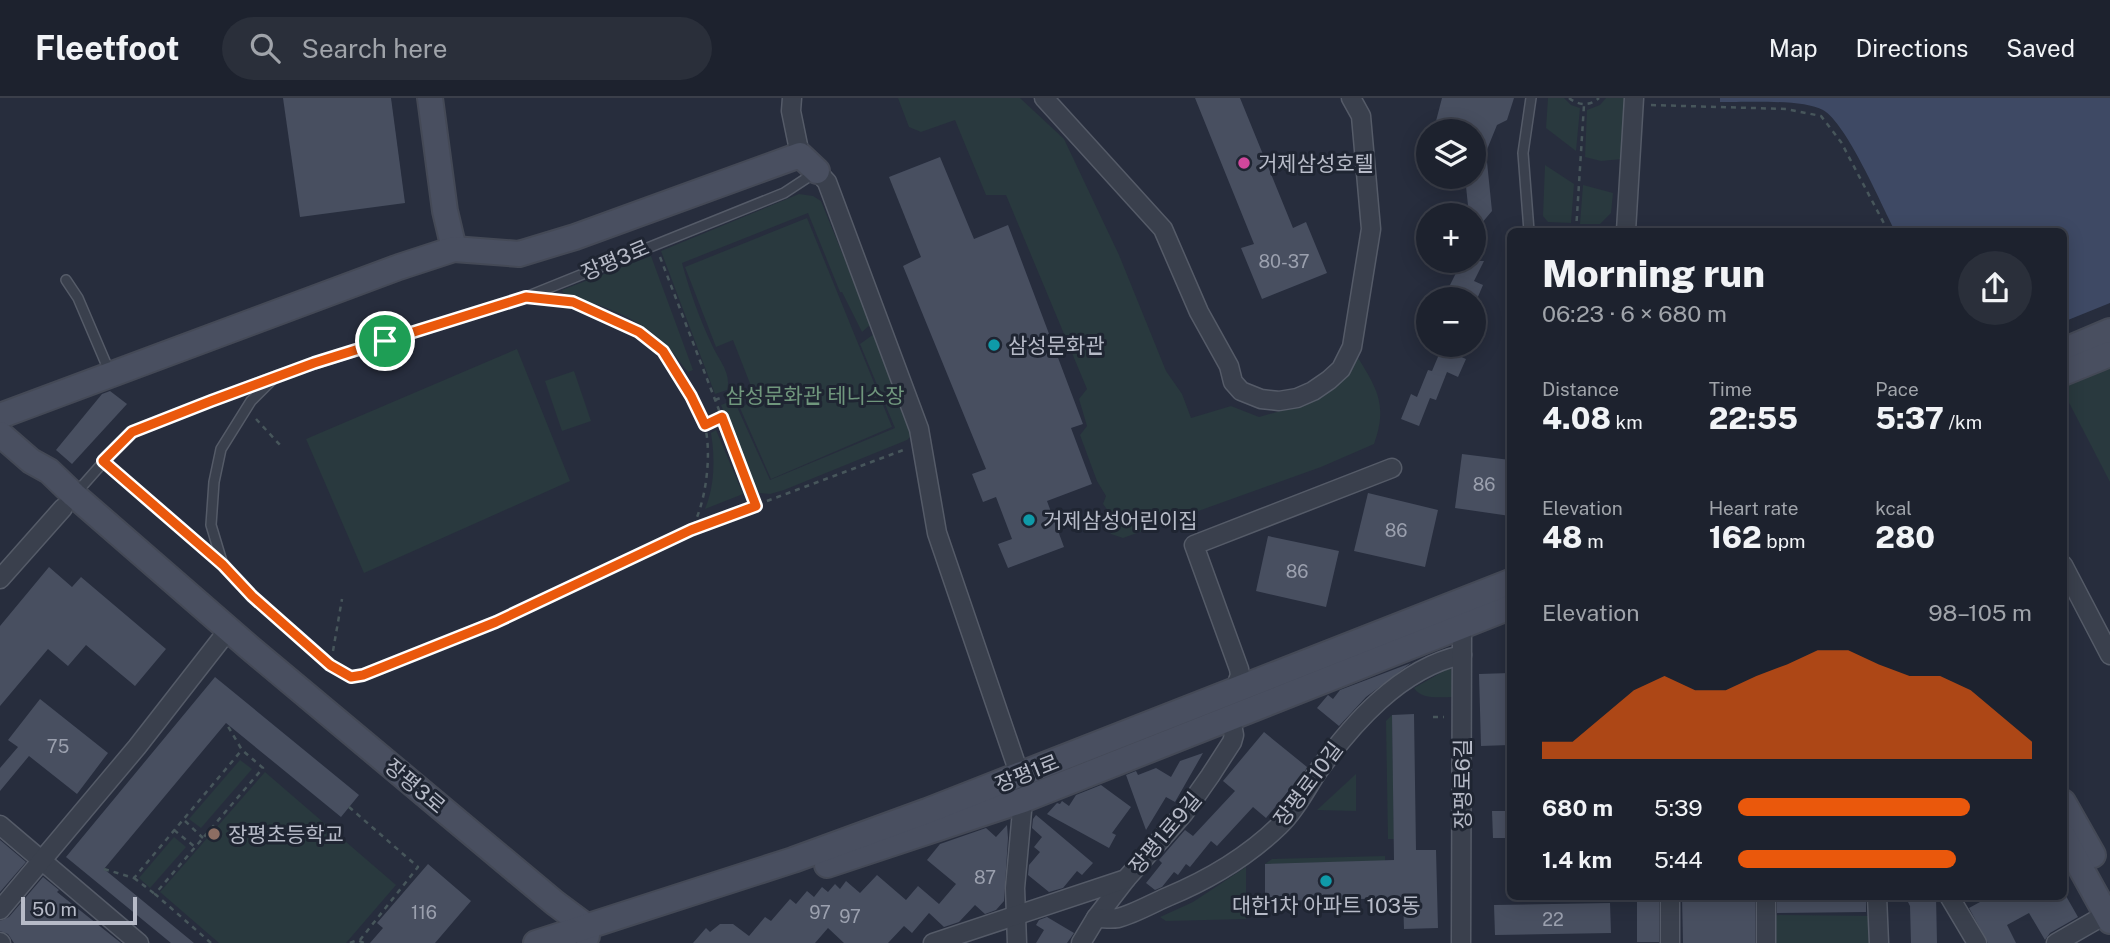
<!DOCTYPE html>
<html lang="en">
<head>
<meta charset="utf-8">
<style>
	body { margin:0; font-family:"Public Sans","Noto Sans KR",sans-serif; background:#2a2f3a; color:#f1f3f6; height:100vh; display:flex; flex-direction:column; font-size:26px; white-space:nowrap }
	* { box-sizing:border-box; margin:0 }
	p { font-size:23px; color:#a0a4aa }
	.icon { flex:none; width:38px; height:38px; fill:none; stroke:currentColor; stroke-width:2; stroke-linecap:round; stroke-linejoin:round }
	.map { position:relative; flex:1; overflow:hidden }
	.side { position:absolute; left:1507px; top:130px; width:560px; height:672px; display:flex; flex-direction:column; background:#1d222e; border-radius:10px; box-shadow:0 4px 18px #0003,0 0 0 2px #3b3f4a }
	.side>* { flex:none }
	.tools { position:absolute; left:1416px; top:21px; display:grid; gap:14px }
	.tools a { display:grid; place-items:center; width:70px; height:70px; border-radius:50%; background:#1d222e; box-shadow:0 4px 18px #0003,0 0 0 2px #3b3f4a; font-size:35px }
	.scale { position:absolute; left:21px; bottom:18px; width:116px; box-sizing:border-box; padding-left:7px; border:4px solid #b7bbc8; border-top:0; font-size:19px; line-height:24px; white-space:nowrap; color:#b7bbc8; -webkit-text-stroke:5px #1f2532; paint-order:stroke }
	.pin { position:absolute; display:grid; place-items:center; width:60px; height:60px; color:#fff; margin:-30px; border:4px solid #fff; border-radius:50%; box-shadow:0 2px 7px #0007 }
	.round { display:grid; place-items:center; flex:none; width:74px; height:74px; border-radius:37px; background:#2a2f3a }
	.headline { display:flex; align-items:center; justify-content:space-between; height:119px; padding:0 35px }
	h1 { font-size:38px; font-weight:800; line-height:52px }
	.figures { display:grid; grid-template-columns:repeat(3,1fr); gap:10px; height:119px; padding:7px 35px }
	.figures div { display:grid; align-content:center }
	.figures b { font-size:30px; font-weight:800 }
	.figures small { font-size:19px; font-weight:400 }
	.figures p { font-size:19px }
	.chart { height:196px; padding:14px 35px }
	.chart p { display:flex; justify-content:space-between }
	.chart svg { width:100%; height:126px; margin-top:7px; fill:#ea580c; opacity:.7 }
	ul { padding:0 35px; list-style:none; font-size:23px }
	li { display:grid; grid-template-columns:112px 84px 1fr; align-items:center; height:52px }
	li i { height:18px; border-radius:9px; background:#ea580c }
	header { display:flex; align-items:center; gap:42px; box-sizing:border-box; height:98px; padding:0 35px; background:#1d222e; border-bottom:2px solid #3b3f4a }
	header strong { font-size:33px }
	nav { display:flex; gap:38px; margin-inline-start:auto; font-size:24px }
	.search { width:490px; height:63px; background:#2a2f3a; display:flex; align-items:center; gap:18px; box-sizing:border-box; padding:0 24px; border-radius:38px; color:#a0a4aa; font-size:26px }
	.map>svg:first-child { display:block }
</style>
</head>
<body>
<header>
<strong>Fleetfoot</strong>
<div class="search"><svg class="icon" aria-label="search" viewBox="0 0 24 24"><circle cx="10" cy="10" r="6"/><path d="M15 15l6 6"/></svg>Search here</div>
<nav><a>Map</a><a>Directions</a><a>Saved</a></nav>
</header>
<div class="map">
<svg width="2110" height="845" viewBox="0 0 2110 845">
	<rect width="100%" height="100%" fill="#272d3d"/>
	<g fill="#29393e">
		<path d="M898 0H1020L1064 41 1119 157 1166 273 1182 296 1191 320 1231 308 1259 319 1298 308 1320 299 1334 289 1349 273 1357 258C1377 291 1388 307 1374 346L1321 369 1123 440 1111 436 1106 425 1109 414 1103 406 1106 398 1097 383 1080 337 1087 328 1079 301 1087 291 1006 97H986L955 22 921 34 909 29Z"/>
		<polygon points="1548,0 1564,0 1571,7 1580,10 1576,53 1546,30"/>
		<polygon points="1606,0 1625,0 1622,61 1601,63 1585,59 1587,12 1600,7"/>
		<polygon points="1545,67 1574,86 1571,125 1548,124 1543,118"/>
		<polygon points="1583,87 1613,95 1611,115 1600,126 1580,126"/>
		<path d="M799 96 813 98 821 103 871 226 862 234 842 194H840L808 115 682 165C689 191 700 222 712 247 718 261 732 275 727 292L715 296 661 153Z"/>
		<polygon points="807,120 892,329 771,381 740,310 756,301 733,242 716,249 685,169"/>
		<path d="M651 158 693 272 688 274C681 266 675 256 667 248 641 221 602 205 565 199L562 192Z"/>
		<polygon points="874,236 909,322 912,337 907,342 784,392 770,396 760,395 754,388 721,307 734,302 770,382 895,330 860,246"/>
		<polygon points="517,251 570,383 364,475 306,341"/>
		<polygon points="2110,265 2110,384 2063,293 2063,285"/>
		<polygon points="574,273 591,323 562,333 545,283"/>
		<path d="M716 332 743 396 705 411C715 388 715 359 711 335Z"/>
		<path d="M1451 569 1453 599C1439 599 1422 602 1414 590Z"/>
		<polygon points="1392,617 1394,741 1388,741 1386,623"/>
		<polygon points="240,662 252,671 201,730 189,721"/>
		<polygon points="265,674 396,787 346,845 219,845 160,794"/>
		<polygon points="1356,676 1356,713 1317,712"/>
		<polygon points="174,739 186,749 150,790 139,780"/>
		<polygon points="1385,758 1385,763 1265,766 1272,761"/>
		<polygon points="1246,769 1246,821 1166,823 1160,819 1193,804"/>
		<polygon points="1766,817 1878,818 1879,845 1766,845"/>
	</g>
	<path fill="#3e4964" d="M1720 0H2110V205L2063 224V133H1895C1881 106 1847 26 1823 12 1803 1 1745 4 1720 4Z"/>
	<g fill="#484f60">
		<polygon points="283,0 391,0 405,105 300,119"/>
		<polygon points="1195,0 1240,0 1293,130 1306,124 1327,175 1262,201 1241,150 1254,146"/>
		<polygon points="1442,0 1514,0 1507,22 1497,27 1486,54 1492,113 1481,126 1474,123 1474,117 1469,117 1465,79 1474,79 1474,33 1447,33 1449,27 1436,23"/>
		<polygon points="940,59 974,141 1008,127 1083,326 1071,330 1092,386 1047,403 1064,449 1008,470 998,446 1012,441 996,399 983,404 972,376 986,371 903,168 921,159 889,79"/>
		<polygon points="1462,163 1484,163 1474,183 1483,187 1477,201 1443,201"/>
		<polygon points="1443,247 1464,247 1459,258 1466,261 1458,279 1447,274 1436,302 1430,300 1419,328 1401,321 1411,296 1417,299 1428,272 1432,273"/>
		<polygon points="110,293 127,306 72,366 56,352 102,296"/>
		<polygon points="1462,356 1510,362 1510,418 1455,410"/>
		<polygon points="1368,395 1438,412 1425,469 1354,453"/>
		<polygon points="1268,438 1339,453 1326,509 1256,493"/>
		<polygon points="49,469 72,489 81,479 166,551 135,588 86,547 68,568 48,551 0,608 0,528"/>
		<polygon points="1411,565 1366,599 1339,628 1317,610 1328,597 1333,601 1340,592"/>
		<polygon points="1510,575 1510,647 1481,648 1479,576"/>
		<polygon points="215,579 359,697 341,719 226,625 104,771 194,845 171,845 66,759"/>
		<polygon points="40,601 108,655 77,696 29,658 0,693 0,670 18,649 8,642"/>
		<polygon points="1414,616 1416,752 1436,752 1438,830 1404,831 1403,800 1265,803 1265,766 1394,762 1392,617"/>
		<polygon points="1264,634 1307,669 1305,673 1266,720 1253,709 1217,748 1211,743 1190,769 1186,766 1178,777 1174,774 1162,789 1155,792 1146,785 1162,765 1159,762 1185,732 1193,738 1235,693 1223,683"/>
		<polygon points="1203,655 1175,704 1166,699 1146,732 1126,677 1136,673 1138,677 1156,670 1171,679 1180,663"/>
		<polygon points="1101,687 1131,709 1112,735 1116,737 1109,750 1047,716 1057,705 1060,706 1062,703 1069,708 1076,697"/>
		<polygon points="1492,713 1510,713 1510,740 1493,740"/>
		<polygon points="1036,717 1093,765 1082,777 1077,773 1063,790 1049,794 1028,777 1029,767 1040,754 1034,749 1042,739 1032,730 1033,721"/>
		<polygon points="1007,727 1008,740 1004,803 996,812 985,816 975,807 959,824 944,829 929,815 912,835 904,828 888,845 844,845 828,830 815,845 693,845 706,830 710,834 720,826 733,826 749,838 765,819 771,823 790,801 796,806 807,793 814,799 822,789 828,794 835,786 840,791 846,783 860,795 877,777 906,802 918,788 939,806 956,786 927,762 940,746 986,730 996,739"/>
		<polygon points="0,742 26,764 0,794"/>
		<polygon points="428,766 471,803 435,845 370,845 383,830 377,825"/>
		<polygon points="43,779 59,792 57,794 121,845 14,845 8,836 0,833 0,823 9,819"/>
		<polygon points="1682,798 1755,798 1755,845 1683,845"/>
		<polygon points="1777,798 1866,798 1866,814 1777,815"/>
		<polygon points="1905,798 1936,798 1937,845 1911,845 1910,808"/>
		<polygon points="1991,798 2066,798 2078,819 2050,835 2045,842 2029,815 2007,827 2016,845 1988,845 1969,810"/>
		<rect x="1637" y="800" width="22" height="44"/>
		<polygon points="1610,805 1611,835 1495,837 1494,807"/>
		<polygon points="1047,819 1074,835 1067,845 1036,845 1044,832 1036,827 1039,822"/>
	</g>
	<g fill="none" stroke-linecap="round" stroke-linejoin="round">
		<g stroke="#555b68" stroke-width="12">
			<g id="lane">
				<polyline points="1529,133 1523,55 1531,0"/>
				<polyline points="66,182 78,200 110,275"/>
				<polyline points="272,282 251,303 221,351 214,384 211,427 223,467 252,498 330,567"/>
				<polyline points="103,363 222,466"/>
				<polyline points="76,395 123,342 132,334 146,328 276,278 526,199 784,95 816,74"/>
			</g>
		</g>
		<g stroke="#555b68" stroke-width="21">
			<g id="street">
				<polyline points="792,0 791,13 800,57"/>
				<polyline points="1044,0 1163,131 1199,214 1229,268 1233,284 1241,293 1261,301 1279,303 1297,300 1313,293 1329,282 1341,271 1352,249 1371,131 1361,18 1351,0"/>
				<polyline points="817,73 827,84 919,331 937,435 1020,678 1023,702 1015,790 1017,845"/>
				<polyline points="1626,133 1634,0"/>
				<polyline points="2063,467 2110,557"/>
				<polyline points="0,481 63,410"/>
				<polyline points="1234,594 1240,577 1239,571 1194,447 1392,370"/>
				<polyline points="0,727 139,845"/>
				<polyline points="1670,798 1670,845"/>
				<polyline points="1766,798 1766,845"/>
				<polyline points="1877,798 1879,845"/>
				<polyline points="1949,798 1977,845"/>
				<polyline points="0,812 137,649 229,531"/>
				<polyline points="1096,820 1126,781"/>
				<polyline points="0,844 1,845"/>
				<polyline points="933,845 1126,781 1184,715 1210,678 1232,644 1234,637 1231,621"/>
				<path d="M1081 845 1096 820C1103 820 1111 821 1118 820 1134 816 1151 806 1167 799 1208 782 1247 759 1279 728 1294 714 1305 693 1316 676 1351 627 1400 570 1462 557"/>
				<polyline points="1461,845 1462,528"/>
				<polyline points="2056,845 2110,814"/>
			</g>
		</g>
		<g stroke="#444956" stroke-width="28">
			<g id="secondary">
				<polyline points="430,0 445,113 454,151"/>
				<polyline points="2063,253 2110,233"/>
				<polyline points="2063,275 2110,256"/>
				<polyline points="0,318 399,169 454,151 519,156 575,139 800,57 817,73"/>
				<polyline points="0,336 31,363 49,373 74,397 250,550 555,805 586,828 587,838"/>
				<polyline points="2063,704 2093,757"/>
				<polyline points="2063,738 2110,823"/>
				<polyline points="827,767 1023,702 1510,509"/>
				<polyline points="536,845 793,762 927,713 1510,484"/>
			</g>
		</g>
		<g stroke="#47565b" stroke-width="2.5" stroke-dasharray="5 5" stroke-linecap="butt">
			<path d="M1569 0C1579 8 1590 8 1599 0"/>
			<polyline points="1651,7 1786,11 1821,18 1841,44 1888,133"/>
			<polyline points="1576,133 1584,7"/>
			<polyline points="660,159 756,408"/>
			<polyline points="715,302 744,291"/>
			<polyline points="256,321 280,347"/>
			<polyline points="705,327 721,319"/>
			<polyline points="692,431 906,351"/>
			<polyline points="333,553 342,501"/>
			<path d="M338 573 351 579 363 577 496 525 691 432C706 406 712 357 705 328 701 311 675 266 663 253 641 229 586 205 554 202"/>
			<polyline points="1433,619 1444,619"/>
			<polyline points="349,709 418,769 360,842"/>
			<polyline points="185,723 203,740"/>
			<polyline points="174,732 195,749"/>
			<polyline points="104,771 134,780 241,653"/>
			<polyline points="134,780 155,796"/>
			<polyline points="211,845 155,796 263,670 242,652 226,625"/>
			<polyline points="350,845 357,842 364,845"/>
		</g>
		<use href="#lane" stroke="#3a404d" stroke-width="9"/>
		<use href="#street" stroke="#3a404d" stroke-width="18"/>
		<use href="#secondary" stroke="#494f60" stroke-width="24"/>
	</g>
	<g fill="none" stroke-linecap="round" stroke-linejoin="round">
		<g stroke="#fff" stroke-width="14">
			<polygon id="route" points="526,199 573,204 639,234 663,253 691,298 705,327 722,319 756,408 691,432 496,524 363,577 351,579 330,567 252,498 223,467 103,363 132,334 211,303 314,265"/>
		</g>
		<use href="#route" stroke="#ea580c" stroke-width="9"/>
	</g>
	<circle fill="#d1479c" stroke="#1f2532" stroke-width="2.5" cx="1244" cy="65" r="7"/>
	<g fill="#0f9aa8" stroke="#1f2532" stroke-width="2.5">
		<circle cx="994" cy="247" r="7"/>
		<circle cx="1029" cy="422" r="7"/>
		<circle cx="1326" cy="783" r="7"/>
	</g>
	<circle fill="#8d6e63" stroke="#1f2532" stroke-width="2.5" cx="214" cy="736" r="7"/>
	<g text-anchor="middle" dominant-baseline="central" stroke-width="6" stroke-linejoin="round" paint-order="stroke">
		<g font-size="18" fill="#9ba0ae">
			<text x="1284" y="163">80-37</text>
			<text x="1484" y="386">86</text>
			<text x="1396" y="432">86</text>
			<text x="1297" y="473">86</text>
			<text x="58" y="648">75</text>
			<text x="985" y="779">87</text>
			<text x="424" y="814">116</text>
			<text x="820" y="814">97</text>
			<text x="850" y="818">97</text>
			<text x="1553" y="821">22</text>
		</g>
		<g font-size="21" fill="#b7bbc8" stroke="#1f2532" text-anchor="start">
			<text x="1258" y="65">거제삼성호텔</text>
			<text x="1008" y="247">삼성문화관</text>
			<text x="1043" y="422">거제삼성어린이집</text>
			<text x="228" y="736">장평초등학교</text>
			<text x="1326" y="807" text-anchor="middle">대한1차 아파트 103동</text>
		</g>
		<g font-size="21" fill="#b7bbc8" stroke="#1f2532">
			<text transform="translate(615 162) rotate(-23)">장평3로</text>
			<text transform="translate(1027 675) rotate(-22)">장평1로</text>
			<text transform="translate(1308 686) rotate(-53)">장평로10길</text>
			<text transform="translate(1462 686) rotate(-90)">장평로6길</text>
			<text transform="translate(415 688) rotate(40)">장평3로</text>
			<text transform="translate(1165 735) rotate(-50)">장평1로9길</text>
		</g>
		<g font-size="21" fill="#70977d" stroke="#1f2532">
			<text x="815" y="297">삼성문화관 테니스장</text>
		</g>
	</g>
</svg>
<div class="tools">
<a><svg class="icon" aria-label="layers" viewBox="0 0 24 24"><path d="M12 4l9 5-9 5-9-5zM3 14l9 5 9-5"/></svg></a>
<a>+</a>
<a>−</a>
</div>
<div class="scale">50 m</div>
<div class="pin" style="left:385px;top:243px;background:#1e9e55"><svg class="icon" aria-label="arrive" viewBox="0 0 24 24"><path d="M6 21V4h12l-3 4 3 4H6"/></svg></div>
<section class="side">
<div class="headline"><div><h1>Morning run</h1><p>06:23 · 6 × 680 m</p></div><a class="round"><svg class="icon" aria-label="share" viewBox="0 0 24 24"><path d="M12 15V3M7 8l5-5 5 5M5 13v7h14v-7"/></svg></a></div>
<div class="figures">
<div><p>Distance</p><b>4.08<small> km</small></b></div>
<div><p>Time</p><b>22:55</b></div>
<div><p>Pace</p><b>5:37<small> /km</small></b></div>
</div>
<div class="figures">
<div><p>Elevation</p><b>48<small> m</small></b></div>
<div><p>Heart rate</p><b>162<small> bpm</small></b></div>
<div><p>kcal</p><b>280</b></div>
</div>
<div class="chart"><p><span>Elevation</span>98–105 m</p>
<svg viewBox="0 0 160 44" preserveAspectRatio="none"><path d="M0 44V38L10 38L20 29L30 20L40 15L50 20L60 20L70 15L80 11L90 6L100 6L110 11L120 15L130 15L140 20L150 29L160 38V44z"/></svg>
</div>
<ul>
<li><b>680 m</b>5:39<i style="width:79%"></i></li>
<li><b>1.4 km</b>5:44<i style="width:74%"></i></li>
</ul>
</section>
</div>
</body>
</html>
